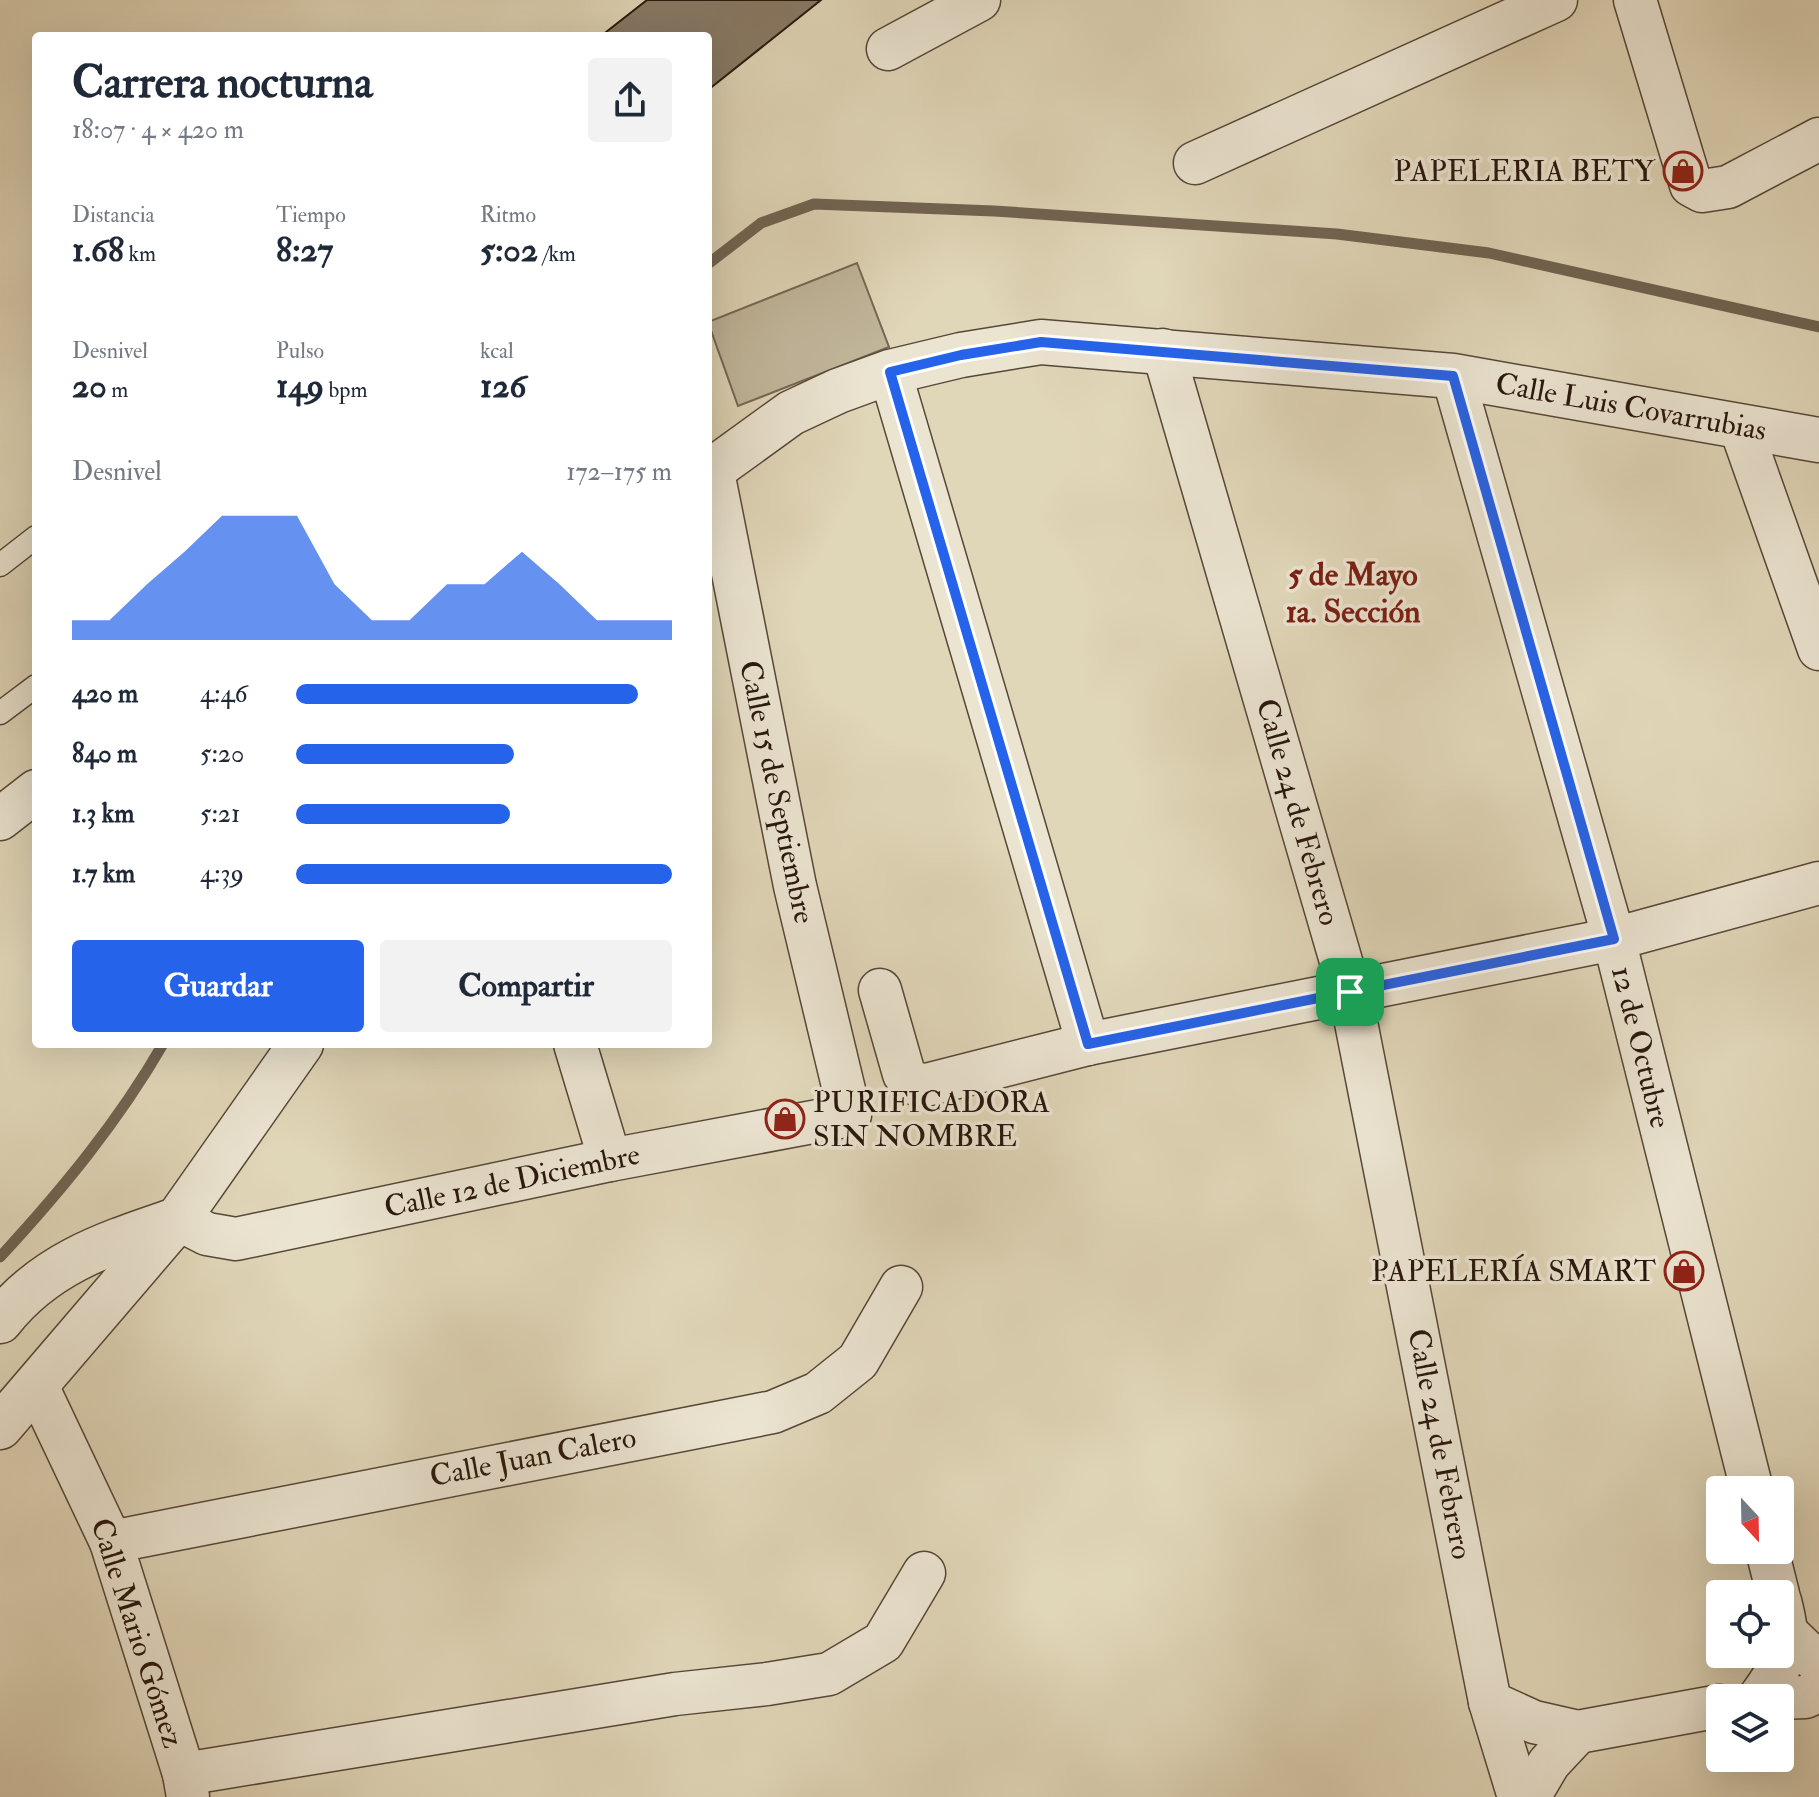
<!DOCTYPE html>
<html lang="es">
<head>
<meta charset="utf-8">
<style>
	body { margin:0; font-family:"IM FELL Double Pica",serif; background:#f2f2f3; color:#1f2937; height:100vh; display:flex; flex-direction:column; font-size:30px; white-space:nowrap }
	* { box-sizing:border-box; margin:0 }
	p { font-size:26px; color:#747a83 }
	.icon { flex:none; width:44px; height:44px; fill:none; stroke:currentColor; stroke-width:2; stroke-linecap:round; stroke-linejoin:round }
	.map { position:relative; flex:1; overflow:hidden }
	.panel { position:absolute; left:32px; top:32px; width:680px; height:1016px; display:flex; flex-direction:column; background:#fff; border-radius:8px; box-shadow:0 8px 32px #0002 }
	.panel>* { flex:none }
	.needle { width:52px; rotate:158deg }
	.fabs { position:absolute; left:1706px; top:1476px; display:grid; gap:16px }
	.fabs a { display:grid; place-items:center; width:88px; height:88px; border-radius:8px; background:#fff; box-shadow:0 8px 32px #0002; font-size:40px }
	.pin { position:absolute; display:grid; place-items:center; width:68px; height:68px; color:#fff; margin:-34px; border-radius:16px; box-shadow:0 4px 12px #0006 }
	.round { display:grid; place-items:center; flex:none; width:84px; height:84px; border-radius:8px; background:#f2f2f3 }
	.overview { display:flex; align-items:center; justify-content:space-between; height:136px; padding:0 40px }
	h1 { font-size:44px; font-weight:700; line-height:60px }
	.metrics { display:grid; grid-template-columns:repeat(3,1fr); gap:12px; height:136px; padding:8px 40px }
	.metrics div { display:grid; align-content:center }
	.metrics b { font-size:34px; font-weight:700 }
	.metrics small { font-size:22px; font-weight:400 }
	.metrics p { font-size:22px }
	.chart { height:224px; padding:16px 40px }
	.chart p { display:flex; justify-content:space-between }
	.chart svg { width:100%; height:144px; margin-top:8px; fill:#2563eb; opacity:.7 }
	.cta { display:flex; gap:16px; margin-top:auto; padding:16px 40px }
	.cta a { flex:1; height:92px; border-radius:8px; background:#2563eb; color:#fff; font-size:32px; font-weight:700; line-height:92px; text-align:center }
	.cta a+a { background:#f2f2f3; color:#1f2937 }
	ul { padding:0 40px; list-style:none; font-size:26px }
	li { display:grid; grid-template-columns:128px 96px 1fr; align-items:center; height:60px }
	li i { height:20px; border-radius:10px; background:#2563eb }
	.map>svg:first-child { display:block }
</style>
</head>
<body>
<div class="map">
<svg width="1819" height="1797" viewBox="0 0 1819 1797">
	<rect width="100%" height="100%" fill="#e0d6b8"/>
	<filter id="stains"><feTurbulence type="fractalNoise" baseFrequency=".0025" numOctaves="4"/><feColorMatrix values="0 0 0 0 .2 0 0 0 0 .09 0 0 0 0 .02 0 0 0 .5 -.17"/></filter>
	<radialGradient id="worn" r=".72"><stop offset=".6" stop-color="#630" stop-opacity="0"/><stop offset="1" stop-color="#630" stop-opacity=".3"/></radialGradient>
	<polygon fill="#c1b69b" stroke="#746654" stroke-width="2" points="857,263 889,347 738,406 708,322"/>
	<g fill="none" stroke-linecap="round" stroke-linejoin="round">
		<g stroke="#716351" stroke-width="11">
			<polyline points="708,264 761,223 814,204 994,211 1337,234 1489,253 1819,327"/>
			<path d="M0 1257C61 1191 118 1122 163 1044"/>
		</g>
	</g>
	<polygon fill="#887a66" stroke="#28170d" stroke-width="2" points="647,0 821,0 708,90 708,36 601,36"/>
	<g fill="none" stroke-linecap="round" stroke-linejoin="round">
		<g stroke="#564738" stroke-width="25">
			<g id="service">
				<polyline points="0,565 36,537"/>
				<polyline points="0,713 36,686"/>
			</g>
		</g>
		<g stroke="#564738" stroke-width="45">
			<g id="minor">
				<polyline points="1635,0 1691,185 1702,191 1728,187 1819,139"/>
				<polyline points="888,49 979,0"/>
				<polyline points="1195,163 1556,0"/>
				<polyline points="1163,350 1350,992 1490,1702 1519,1797"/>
				<polyline points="890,372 1088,1044"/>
				<polyline points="1453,376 1614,939 1752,1490"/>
				<polyline points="1740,426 1819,649"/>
				<polyline points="0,819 36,791"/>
				<polyline points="880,990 904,1074 912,1083 926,1085 1088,1044 1614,939 1819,883"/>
				<polyline points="575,1044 610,1160"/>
				<polyline points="178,1219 207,1234 236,1239 610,1160 850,1115 795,886 712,467"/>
				<polyline points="37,1386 111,1542 184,1774 188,1797"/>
				<polyline points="111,1542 773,1412 818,1393 858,1361 901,1287"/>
				<polyline points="1767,1550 1778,1594"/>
				<polyline points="1789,1635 1819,1664"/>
				<path d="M1759 1698C1787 1660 1792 1647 1780 1601"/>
				<polyline points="1780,1698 1805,1697 1819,1691"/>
				<polyline points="1490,1702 1534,1722 1578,1732 1720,1706"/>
				<polyline points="184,1774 675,1694 767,1684 829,1674 883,1642 924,1573"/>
				<polyline points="1529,1797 1549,1763 1578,1732"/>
			</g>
		</g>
		<g stroke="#564738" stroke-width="47">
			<g id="tertiary">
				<polyline points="708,473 791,413 838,391 890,372 961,355 1041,342 1453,376 1819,440"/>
				<path d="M0 1321C46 1262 109 1243 176 1220"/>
				<polyline points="0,1427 178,1219 301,1044"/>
			</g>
		</g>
		<use href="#service" stroke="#ebe4d1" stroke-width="22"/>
		<use href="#minor" stroke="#ebe4d1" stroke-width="42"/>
		<use href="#tertiary" stroke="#ebe4d1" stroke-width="44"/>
	</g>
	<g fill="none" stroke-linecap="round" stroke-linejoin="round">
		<g stroke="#fff" stroke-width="16">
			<polygon id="route" points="1041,342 1453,376 1614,939 1088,1044 890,372 961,355"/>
		</g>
		<use href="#route" stroke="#2563eb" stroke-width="10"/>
	</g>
	<defs>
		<g id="shop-ring" transform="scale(2)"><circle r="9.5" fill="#ebe4d1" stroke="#8f2418" stroke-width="1.5"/><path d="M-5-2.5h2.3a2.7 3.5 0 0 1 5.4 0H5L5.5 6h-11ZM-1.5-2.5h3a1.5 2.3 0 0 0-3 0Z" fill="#8f2418"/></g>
	</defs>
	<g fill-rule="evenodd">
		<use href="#shop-ring" x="1683" y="171"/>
		<use href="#shop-ring" x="785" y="1119"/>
		<use href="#shop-ring" x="1684" y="1271"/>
	</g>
	<g text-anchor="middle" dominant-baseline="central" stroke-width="7" stroke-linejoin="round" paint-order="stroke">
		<g font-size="30" fill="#28170d" stroke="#ebe4d1" text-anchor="end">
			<text x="1655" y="171">PAPELERIA BETY</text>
			<text x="813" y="1102" text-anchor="start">PURIFICADORA<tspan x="813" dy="34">SIN NOMBRE</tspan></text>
			<text x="1656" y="1271">PAPELERÍA SMART</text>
		</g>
		<g font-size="30" fill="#28170d" stroke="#ebe4d1">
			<text transform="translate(1631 407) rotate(10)">Calle Luis Covarrubias</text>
			<text transform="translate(777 792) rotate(78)">Calle 15 de Septiembre</text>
			<text transform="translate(1298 812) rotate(74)">Calle 24 de Febrero</text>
			<text transform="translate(1641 1047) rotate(76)">12 de Octubre</text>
			<text transform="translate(512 1181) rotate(-12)">Calle 12 de Diciembre</text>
			<text transform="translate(1440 1444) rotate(79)">Calle 24 de Febrero</text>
			<text transform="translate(533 1457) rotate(-11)">Calle Juan Calero</text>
			<text transform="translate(137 1633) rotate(72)">Calle Mario Gómez</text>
		</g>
		<g font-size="32" font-weight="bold" fill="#7a1f14" stroke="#ebe4d1">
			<text x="1353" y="575">5 de Mayo<tspan x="1353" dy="37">1a. Sección</tspan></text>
		</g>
	</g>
	<rect width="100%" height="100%" filter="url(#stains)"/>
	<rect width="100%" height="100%" fill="url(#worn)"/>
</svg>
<div class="fabs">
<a><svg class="needle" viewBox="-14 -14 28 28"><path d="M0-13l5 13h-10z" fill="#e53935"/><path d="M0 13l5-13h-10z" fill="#747a83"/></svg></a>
<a><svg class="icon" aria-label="locate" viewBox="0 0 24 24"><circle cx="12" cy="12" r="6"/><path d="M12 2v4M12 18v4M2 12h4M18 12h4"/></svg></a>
<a><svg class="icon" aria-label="layers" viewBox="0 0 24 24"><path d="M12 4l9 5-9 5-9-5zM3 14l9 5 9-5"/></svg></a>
</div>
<div class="pin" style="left:1350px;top:992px;background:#1e9e55"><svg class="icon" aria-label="arrive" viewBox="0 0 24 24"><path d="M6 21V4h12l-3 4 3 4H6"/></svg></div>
<section class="panel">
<div class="overview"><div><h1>Carrera nocturna</h1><p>18:07 · 4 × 420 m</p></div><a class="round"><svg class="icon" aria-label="share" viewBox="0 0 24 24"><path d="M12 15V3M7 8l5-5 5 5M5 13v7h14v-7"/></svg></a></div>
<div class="metrics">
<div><p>Distancia</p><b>1.68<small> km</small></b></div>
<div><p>Tiempo</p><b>8:27</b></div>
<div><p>Ritmo</p><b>5:02<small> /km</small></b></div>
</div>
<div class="metrics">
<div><p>Desnivel</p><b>20<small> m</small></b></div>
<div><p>Pulso</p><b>149<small> bpm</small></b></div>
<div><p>kcal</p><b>126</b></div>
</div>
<div class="chart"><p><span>Desnivel</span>172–175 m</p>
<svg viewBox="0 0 160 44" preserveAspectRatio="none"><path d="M0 44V38L10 38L20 27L30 17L40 6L50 6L60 6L70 27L80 38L90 38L100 27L110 27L120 17L130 27L140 38L150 38L160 38V44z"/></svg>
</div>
<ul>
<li><b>420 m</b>4:46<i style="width:91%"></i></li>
<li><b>840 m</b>5:20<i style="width:58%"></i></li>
<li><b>1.3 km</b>5:21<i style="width:57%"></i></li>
<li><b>1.7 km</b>4:39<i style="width:100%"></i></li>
</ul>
<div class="cta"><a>Guardar</a><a>Compartir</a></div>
</section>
</div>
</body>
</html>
